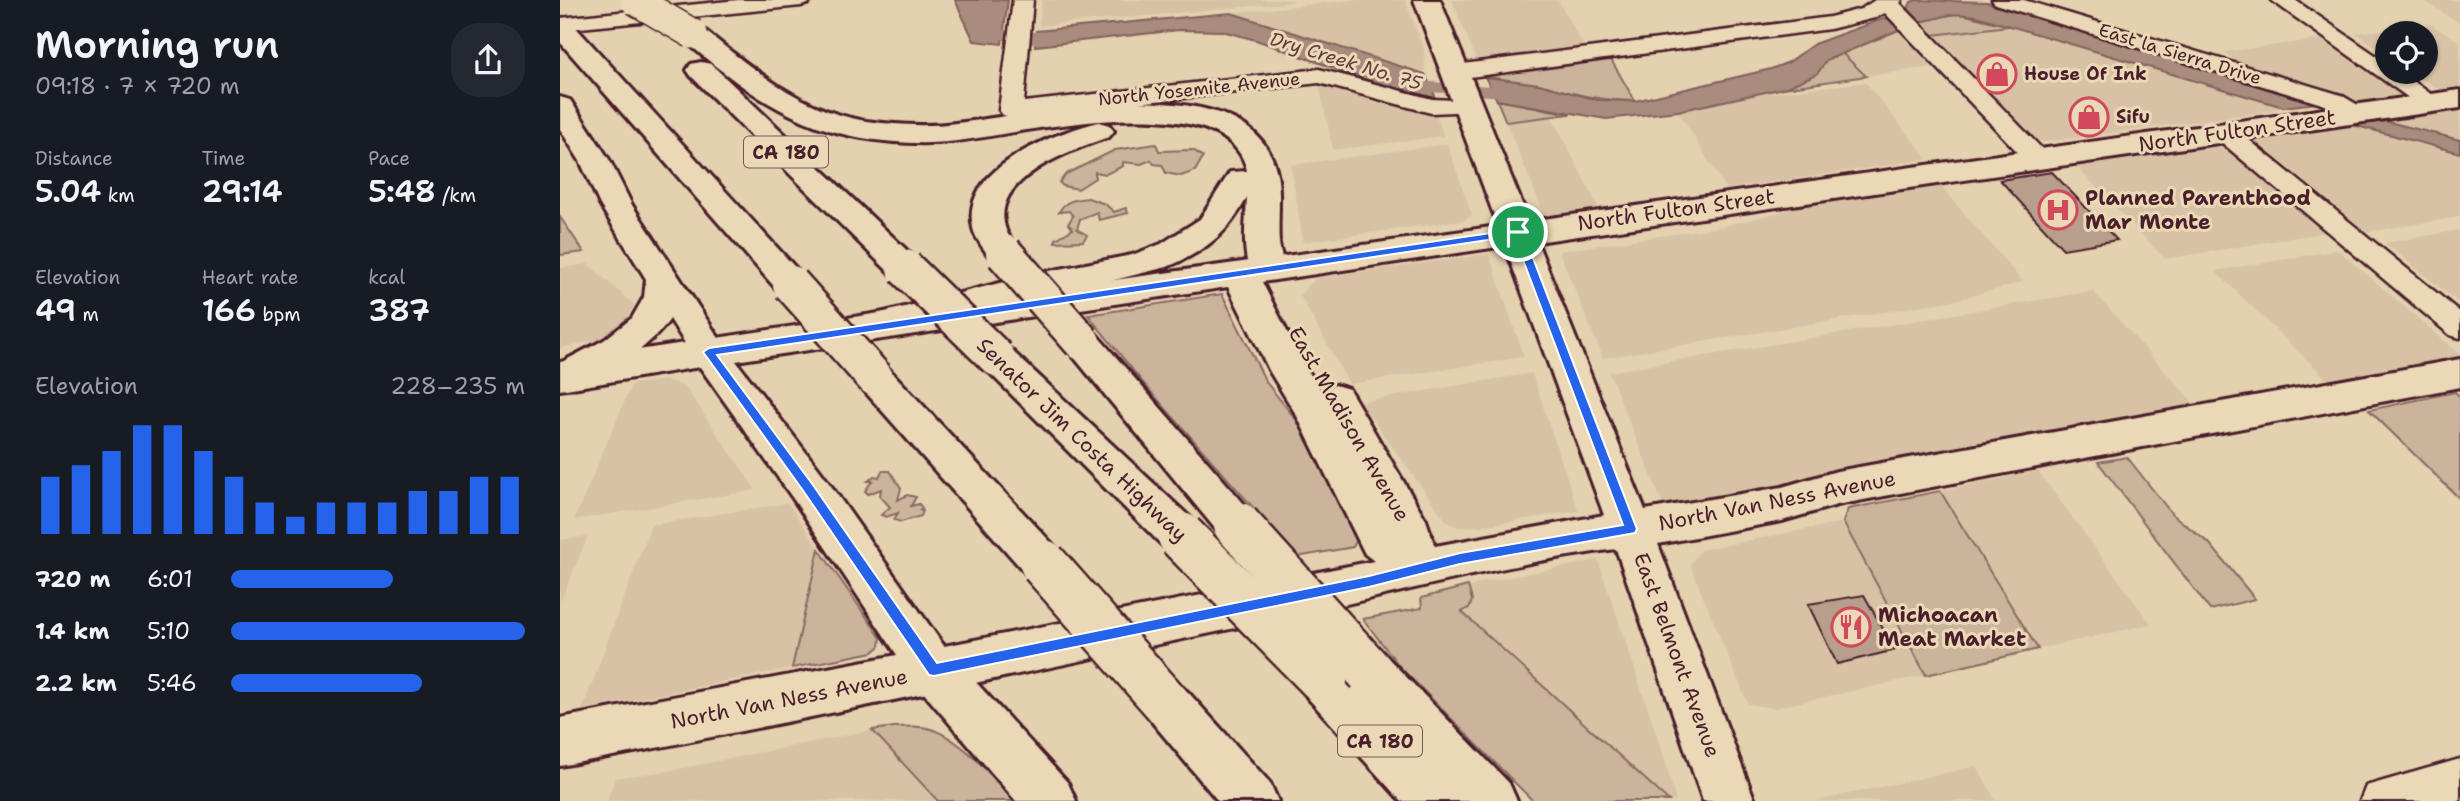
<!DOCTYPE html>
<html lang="en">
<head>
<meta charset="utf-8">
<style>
	body { margin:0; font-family:"Shantell Sans",sans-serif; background:#242831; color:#f1f3f6; height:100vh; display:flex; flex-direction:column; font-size:26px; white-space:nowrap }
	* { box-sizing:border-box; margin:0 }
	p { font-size:23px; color:#9ea1a6 }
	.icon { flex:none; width:38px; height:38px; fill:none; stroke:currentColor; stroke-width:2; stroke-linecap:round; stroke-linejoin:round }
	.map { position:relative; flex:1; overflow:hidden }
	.drawer { display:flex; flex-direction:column; background:#171b24; width:560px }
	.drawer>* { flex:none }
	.tools { position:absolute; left:1815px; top:21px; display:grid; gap:14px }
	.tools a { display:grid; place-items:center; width:63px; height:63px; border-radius:50%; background:#171b24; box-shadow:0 2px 5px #0004; font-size:35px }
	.pin { position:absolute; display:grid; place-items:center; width:60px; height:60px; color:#fff; margin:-30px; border:4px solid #fff; border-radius:50%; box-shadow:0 2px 7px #0007 }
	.round { display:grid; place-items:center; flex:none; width:74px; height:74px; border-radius:28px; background:#242831 }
	.headline { display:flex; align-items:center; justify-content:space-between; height:119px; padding:0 35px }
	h1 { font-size:38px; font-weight:600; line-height:52px }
	.figures { display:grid; grid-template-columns:repeat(3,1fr); gap:10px; height:119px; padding:7px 35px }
	.figures div { display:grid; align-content:center }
	.figures b { font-size:30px; font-weight:600 }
	.figures small { font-size:19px; font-weight:400 }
	.figures p { font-size:19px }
	.chart { height:196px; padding:14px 35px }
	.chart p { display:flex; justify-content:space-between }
	.chart svg { width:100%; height:126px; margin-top:7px; stroke:#2563eb; stroke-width:6 }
	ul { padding:0 35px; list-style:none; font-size:23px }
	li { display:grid; grid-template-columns:112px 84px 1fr; align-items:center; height:52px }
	li i { height:18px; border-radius:9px; background:#2563eb }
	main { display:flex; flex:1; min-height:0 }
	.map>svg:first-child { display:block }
</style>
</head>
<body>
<main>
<section class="drawer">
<div class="headline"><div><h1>Morning run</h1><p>09:18 · 7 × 720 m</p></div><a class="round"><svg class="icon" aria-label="share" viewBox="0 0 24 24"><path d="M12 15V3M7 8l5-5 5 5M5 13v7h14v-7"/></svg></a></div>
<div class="figures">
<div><p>Distance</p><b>5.04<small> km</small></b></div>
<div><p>Time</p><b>29:14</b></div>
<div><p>Pace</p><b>5:48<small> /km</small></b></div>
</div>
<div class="figures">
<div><p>Elevation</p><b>49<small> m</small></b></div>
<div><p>Heart rate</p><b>166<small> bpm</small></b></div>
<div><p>kcal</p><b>387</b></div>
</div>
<div class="chart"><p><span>Elevation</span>228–235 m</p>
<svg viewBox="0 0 160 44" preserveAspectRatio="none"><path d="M5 44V24M15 44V20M25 44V15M35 44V6M45 44V6M55 44V15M65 44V24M75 44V33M85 44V38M95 44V33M105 44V33M115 44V33M125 44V29M135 44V29M145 44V24M155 44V24"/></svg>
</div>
<ul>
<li><b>720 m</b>6:01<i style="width:55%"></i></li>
<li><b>1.4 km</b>5:10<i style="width:100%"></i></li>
<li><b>2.2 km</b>5:46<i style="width:65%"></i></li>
</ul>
</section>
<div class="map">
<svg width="1900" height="801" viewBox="0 0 1900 801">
	<rect width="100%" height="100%" fill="#e4d1b0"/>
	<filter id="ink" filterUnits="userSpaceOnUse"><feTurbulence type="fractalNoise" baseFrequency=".0143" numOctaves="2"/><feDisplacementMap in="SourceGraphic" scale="14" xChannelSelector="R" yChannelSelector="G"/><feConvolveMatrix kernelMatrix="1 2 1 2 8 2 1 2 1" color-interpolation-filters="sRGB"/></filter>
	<g filter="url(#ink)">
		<g fill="#d7c2a5">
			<polygon points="482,0 733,0 733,2 479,26"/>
			<polygon points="793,0 845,0 864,50 865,74 671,13"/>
			<polygon points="892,0 998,0 1024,47 917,61"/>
			<polygon points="1862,0 1900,0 1900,23"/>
			<polygon points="1871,24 1900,42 1900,87 1880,90 1853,72 1866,72 1866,33 1827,33 1827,54 1796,33"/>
			<polygon points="1449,26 1723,107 1710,111 1485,142 1477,140 1373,35"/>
			<polygon points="1338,31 1372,67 1306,76 1282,53"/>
			<polygon points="1761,39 1842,95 1787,103 1695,75 1664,52"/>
			<polygon points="1305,82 1368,159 1166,189 1118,111 1194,95"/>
			<polygon points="759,84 876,115 884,136 773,150"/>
			<polygon points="1900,109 1900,140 1825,121"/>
			<polygon points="991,116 1040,210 986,218 946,122"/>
			<polygon points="1793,125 1900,153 1900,217 1807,232 1693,139"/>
			<polygon points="1661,142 1768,232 1605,259 1514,164"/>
			<polygon points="887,144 912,215 905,220 743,242 731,165"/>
			<polygon points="1379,184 1463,282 1396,300 1043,358 999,251 1161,227 1275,198"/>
			<polygon points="1900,230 1900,304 1825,243"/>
			<polygon points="1778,250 1900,354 1900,357 1770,382 1655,271"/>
			<polygon points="929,254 964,357 789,384 740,295 756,278"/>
			<polygon points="28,264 74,305 64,326 43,339 0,348 0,268"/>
			<polygon points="1533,291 1637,407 1104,507 1049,372"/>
			<polygon points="972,373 1018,511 920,526 898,527 887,522 800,402"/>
			<polygon points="106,380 125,387 196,490 14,520 72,384"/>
			<polygon points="1478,471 1591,624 1478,649 1380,491"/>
			<polygon points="228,503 259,549 232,668 22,710 91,525"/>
			<polygon points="1283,522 1366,675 1214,708 1188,704 1130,565 1141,550"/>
			<polygon points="28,536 0,603 0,540"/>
			<polygon points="1038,560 1103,754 1116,801 1109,801 886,598 920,583"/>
			<polygon points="312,730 378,801 47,801 55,778 108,771"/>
			<polygon points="1417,766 1436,801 1256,801"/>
		</g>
		<g fill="#cab49b" stroke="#8a6a63" stroke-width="2">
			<polygon points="1398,13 1449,26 1373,35 1357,22"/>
			<polygon points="1282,53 1306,76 1224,88 1256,74 1267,60"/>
			<path d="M1050 58 1075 101C1024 101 976 82 925 77L929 71Z"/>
			<polygon points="937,100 1010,114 946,122"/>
			<polygon points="596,144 599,151 633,150 643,157 635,171 621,176 606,173 602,165 594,164 591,160 581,164 563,162 563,166 546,174 535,172 535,178 518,189 503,186 499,182 506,174 555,150"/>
			<path d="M528 198 545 204 554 212 566 208 568 213 539 220 537 212 520 219 517 229 527 235 523 241 495 242 496 239 513 229 508 224 513 216 509 211 499 212C505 200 515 200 528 198Z"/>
			<polygon points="0,217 24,252 0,255"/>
			<polygon points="662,294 706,382 738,422 798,538 793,547 737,557 584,384 528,315"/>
			<polygon points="1895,392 1900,397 1900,499 1809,410"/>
			<polygon points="1567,457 1612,514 1650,544 1695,599 1650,610 1538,462"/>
			<polygon points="322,471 330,471 341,488 338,500 347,495 356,497 351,506 359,504 362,508 359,510 363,511 361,516 341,522 334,520 338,513 326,517 321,515 330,507 320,496 321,489 308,494 305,491 312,481 308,481 314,476 319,477"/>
			<polygon points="1380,491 1478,649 1366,675 1283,522 1288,509"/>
			<polygon points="259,549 321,638 320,646 313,652 232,668"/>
			<polygon points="908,586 912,600 910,607 902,612 1109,801 973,801 841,668 803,619 862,608 861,598"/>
			<path d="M334 727C343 727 352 726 361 727 395 730 433 777 454 801H378L312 730Z"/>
		</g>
		<g fill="#a98c7d" stroke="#83605c" stroke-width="2">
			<polygon points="395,0 448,0 442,44 414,41"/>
			<path d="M1356 0 1427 2 1756 100V103L1723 107 1416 16C1388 11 1383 19 1357 22L1347 11 1351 2Z"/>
			<polygon points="671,13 865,74 875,96 870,98 834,90 696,40 662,31 619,30 475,46 476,31"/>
			<polygon points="1325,18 1332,19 1341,29 1267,60 1257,74 1224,88 1118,111 1046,119 937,100 925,77 979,84 1038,100 1075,101 1211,69 1229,62 1254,44"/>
			<polygon points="1825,121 1900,140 1900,153 1793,125"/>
		</g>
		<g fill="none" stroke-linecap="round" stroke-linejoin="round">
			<g fill="#a98c7d" fill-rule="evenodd">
				<path d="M419 0H433L436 27C457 37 503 27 512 36 497 50 434 44 420 29Z"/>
				<polygon points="841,75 870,82 962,88 970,93 962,98 870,92 835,84 833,80 835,76"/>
			</g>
		</g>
		<g fill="#b89f8b" stroke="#4a1f2b" stroke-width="2">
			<polygon points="1492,172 1557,240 1503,249 1440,180"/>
			<polygon points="1304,595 1335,650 1277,664 1248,604"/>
		</g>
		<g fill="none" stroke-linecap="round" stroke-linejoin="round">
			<g stroke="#4a1f2b" stroke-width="5">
				<g id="minor">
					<polygon points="178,0 251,0 248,4 241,6 0,30 0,18"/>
					<polygon points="453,0 473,0 464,102 759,69 872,99 916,101 920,106 916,111 871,113 759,83 451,117 443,115 439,110"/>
					<polygon points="1315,0 1342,0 1340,3 1488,155 1492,160 1488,165 1479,168 1470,165 1325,13 1315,18 1270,29 895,79 887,77 884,72 887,67 895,65 1270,17 1301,9"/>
					<polygon points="1432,0 1464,0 1781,95 1803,108 1807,113 1803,118 1787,118 1765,105 1435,4"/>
					<polygon points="1711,0 1735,0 1827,63 1827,72 1841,72 1883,103 1879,108 1863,108"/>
					<polygon points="1663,124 1672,126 1900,312 1900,338 1890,335 1654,136 1651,131 1654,126"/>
					<polygon points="1900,759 1900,801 1800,801 1806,786"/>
				</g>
			</g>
			<g stroke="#4a1f2b" stroke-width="6">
				<path id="major" d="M854 0H880L969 221 1900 90V108L977 242 1085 510 1222 487 1277 471 1900 359V387L1277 505 1222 521 1098 544 1195 801H1143L1056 549C945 563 837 594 727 617 485 668 244 721 0 766V718L337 655 234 500 140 367 0 390V362L326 312 938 226ZM945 246 1044 515 875 546 866 520 789 389 775 385 761 390 744 365 702 282ZM668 287 710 372 737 416 805 554 814 561 384 646 264 476 176 361Z"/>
			</g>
			<g stroke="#4a1f2b" stroke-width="6">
				<g id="highway">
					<polygon points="0,18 9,20 243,276 248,284 243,292 231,296 219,292 0,42"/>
					<path d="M133 26 142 28C191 68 242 111 306 121 336 125 366 127 396 123 482 114 724 52 719 200 719 214 718 229 719 243 720 251 724 261 723 269 723 271 719 276 718 278L706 281 694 278C680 256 686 223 687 197 669 233 644 252 607 267L326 336 313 333 308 324 313 315 479 273 572 255 601 244 640 219 670 172 687 171C669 82 458 134 397 141 366 145 333 143 302 138 230 126 178 86 124 40L120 34 124 28Z"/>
					<polygon points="141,62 151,64 357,260 362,268 357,276 345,279 333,276 131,76 127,70 131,64"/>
					<path d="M0 97 10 100 14 106 50 161 72 205 162 343 167 352 162 361 149 365 136 361 110 319C94 343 29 395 0 386V363L44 340 72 318 84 297 86 279 40 205 20 161 0 129Z"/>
					<path d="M539 122 549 125 554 131 549 137C514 149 427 178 446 230 449 238 456 246 461 253L456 261 444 264 432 261C426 251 415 239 413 228 399 168 495 133 539 122Z"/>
					<polygon points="522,329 535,333 692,513 698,525 692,537 677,543 662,537 509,351 504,342 509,333"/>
					<polygon points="437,345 450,349 636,523 642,536 636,549 621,554 606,549 424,367 418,358 424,349"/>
					<polygon points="315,364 328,368 498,550 505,563 498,576 483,582 468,576 302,388 296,378 302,368"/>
					<polygon points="374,648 391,655 508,783 516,801 456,801 357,685 350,670 357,655"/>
					<polygon points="810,650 827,657 949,783 957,801 841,801 747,697 740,681 747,665 764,659 781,665 787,671 793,657"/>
					<polygon points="610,684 627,691 710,783 718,801 658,801 593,723 586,707 593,691"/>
				</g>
			</g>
			<use href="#minor" fill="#ead8b6" fill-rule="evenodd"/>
			<use href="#major" fill="#ead8b6" fill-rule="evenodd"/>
			<use href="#highway" fill="#ead8b6" fill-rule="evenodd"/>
			<g stroke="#4a1f2b" stroke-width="32" stroke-linecap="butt">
				<polyline id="highway-bridge-far2" points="75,0 133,34"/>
			</g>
			<g stroke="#4a1f2b" stroke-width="41" stroke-linecap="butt">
				<g id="highway-bridge-far1">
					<polyline points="444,253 522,342"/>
					<polyline points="345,268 437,358"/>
					<polyline points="231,284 315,378"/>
				</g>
			</g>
			<g stroke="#4a1f2b" stroke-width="51" stroke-linecap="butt">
				<g id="highway-bridge">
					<polyline points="677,525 810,672"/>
					<polyline points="621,536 764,681"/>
					<polyline points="483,563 610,707"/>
				</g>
			</g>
			<use href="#highway-bridge-far2" stroke="#ead8b6" stroke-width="29"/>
			<use href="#highway-bridge-far1" stroke="#ead8b6" stroke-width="36"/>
			<use href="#highway-bridge" stroke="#ead8b6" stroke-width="46"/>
		</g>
	</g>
	<path fill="#2563eb" stroke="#fff" stroke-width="2" fill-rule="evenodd" d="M958 229 963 232 1077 529 1075 533 900 564 809 587 374 676 369 675 244 492 143 352 149 348ZM954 236 1063 525 900 553 809 576 377 663 253 485 157 355Z"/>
	<defs>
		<g id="shop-ring" transform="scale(2.0125)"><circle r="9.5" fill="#ead8b6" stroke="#d1495b" stroke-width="1.5"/><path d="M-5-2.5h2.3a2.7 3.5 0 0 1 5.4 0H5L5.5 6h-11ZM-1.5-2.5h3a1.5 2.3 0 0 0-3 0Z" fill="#d1495b"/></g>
		<g id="hospital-ring" transform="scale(2.0125)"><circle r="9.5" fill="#ead8b6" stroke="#d1495b" stroke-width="1.5"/><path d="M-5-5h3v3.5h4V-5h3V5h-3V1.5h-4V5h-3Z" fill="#d1495b"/></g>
		<g id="restaurant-ring" transform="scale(2.0125)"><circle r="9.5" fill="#ead8b6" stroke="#d1495b" stroke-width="1.5"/><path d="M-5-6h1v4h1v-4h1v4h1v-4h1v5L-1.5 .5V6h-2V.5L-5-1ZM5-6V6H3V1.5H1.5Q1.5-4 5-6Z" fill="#d1495b"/></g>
	</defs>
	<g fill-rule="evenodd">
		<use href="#shop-ring" x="1437" y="74"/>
		<use href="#shop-ring" x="1529" y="117"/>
		<use href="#hospital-ring" x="1498" y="210"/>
		<use href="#restaurant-ring" x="1291" y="627"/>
	</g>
	<g text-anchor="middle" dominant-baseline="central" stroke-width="6" stroke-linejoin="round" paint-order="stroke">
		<g font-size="18" fill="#4a1f2b" stroke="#ead8b6">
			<text transform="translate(1620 54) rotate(17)">East la Sierra Drive</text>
			<text transform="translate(639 89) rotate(-6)">North Yosemite Avenue</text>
		</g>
		<g font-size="18" font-weight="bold" fill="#4a1f2b" stroke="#ead8b6" text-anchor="start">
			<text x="1464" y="74">House Of Ink</text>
			<text x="1556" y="117">Sifu</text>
		</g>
		<g font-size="19" font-style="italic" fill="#623a40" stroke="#ead8b6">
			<text transform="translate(786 61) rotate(17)">Dry Creek No. 75</text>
		</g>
		<g fill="#ead8b6" stroke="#7a5655" stroke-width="2">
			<rect x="184" y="136.5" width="84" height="31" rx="5"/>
			<rect x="778" y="725.5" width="84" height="31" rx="5"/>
		</g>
		<g font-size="19" font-weight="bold" fill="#4a1f2b">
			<text x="226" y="152">CA 180</text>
			<text x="820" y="741">CA 180</text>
		</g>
		<g font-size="21" fill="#4a1f2b" stroke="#ead8b6">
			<text transform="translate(1677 131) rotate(-8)">North Fulton Street</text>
			<text transform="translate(1116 210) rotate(-8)">North Fulton Street</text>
			<text transform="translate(789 424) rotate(60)">East Madison Avenue</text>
			<text transform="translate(522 440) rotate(44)">Senator Jim Costa Highway</text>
			<text transform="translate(1217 501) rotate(-11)">North Van Ness Avenue</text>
			<text transform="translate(1117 655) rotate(70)">East Belmont Avenue</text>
			<text transform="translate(229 699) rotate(-11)">North Van Ness Avenue</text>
		</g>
		<g font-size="21" font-weight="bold" fill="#4a1f2b" stroke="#ead8b6" text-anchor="start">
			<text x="1525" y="198">Planned Parenthood<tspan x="1525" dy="24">Mar Monte</tspan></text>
			<text x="1318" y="615">Michoacan<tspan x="1318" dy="24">Meat Market</tspan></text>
		</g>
	</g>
</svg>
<div class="tools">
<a><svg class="icon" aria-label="locate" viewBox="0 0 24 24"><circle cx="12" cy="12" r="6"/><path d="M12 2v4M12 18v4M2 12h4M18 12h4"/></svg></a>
</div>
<div class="pin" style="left:958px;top:232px;background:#1e9e55"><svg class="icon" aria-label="arrive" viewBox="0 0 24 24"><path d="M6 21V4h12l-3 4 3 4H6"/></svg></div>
</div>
</main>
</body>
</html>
